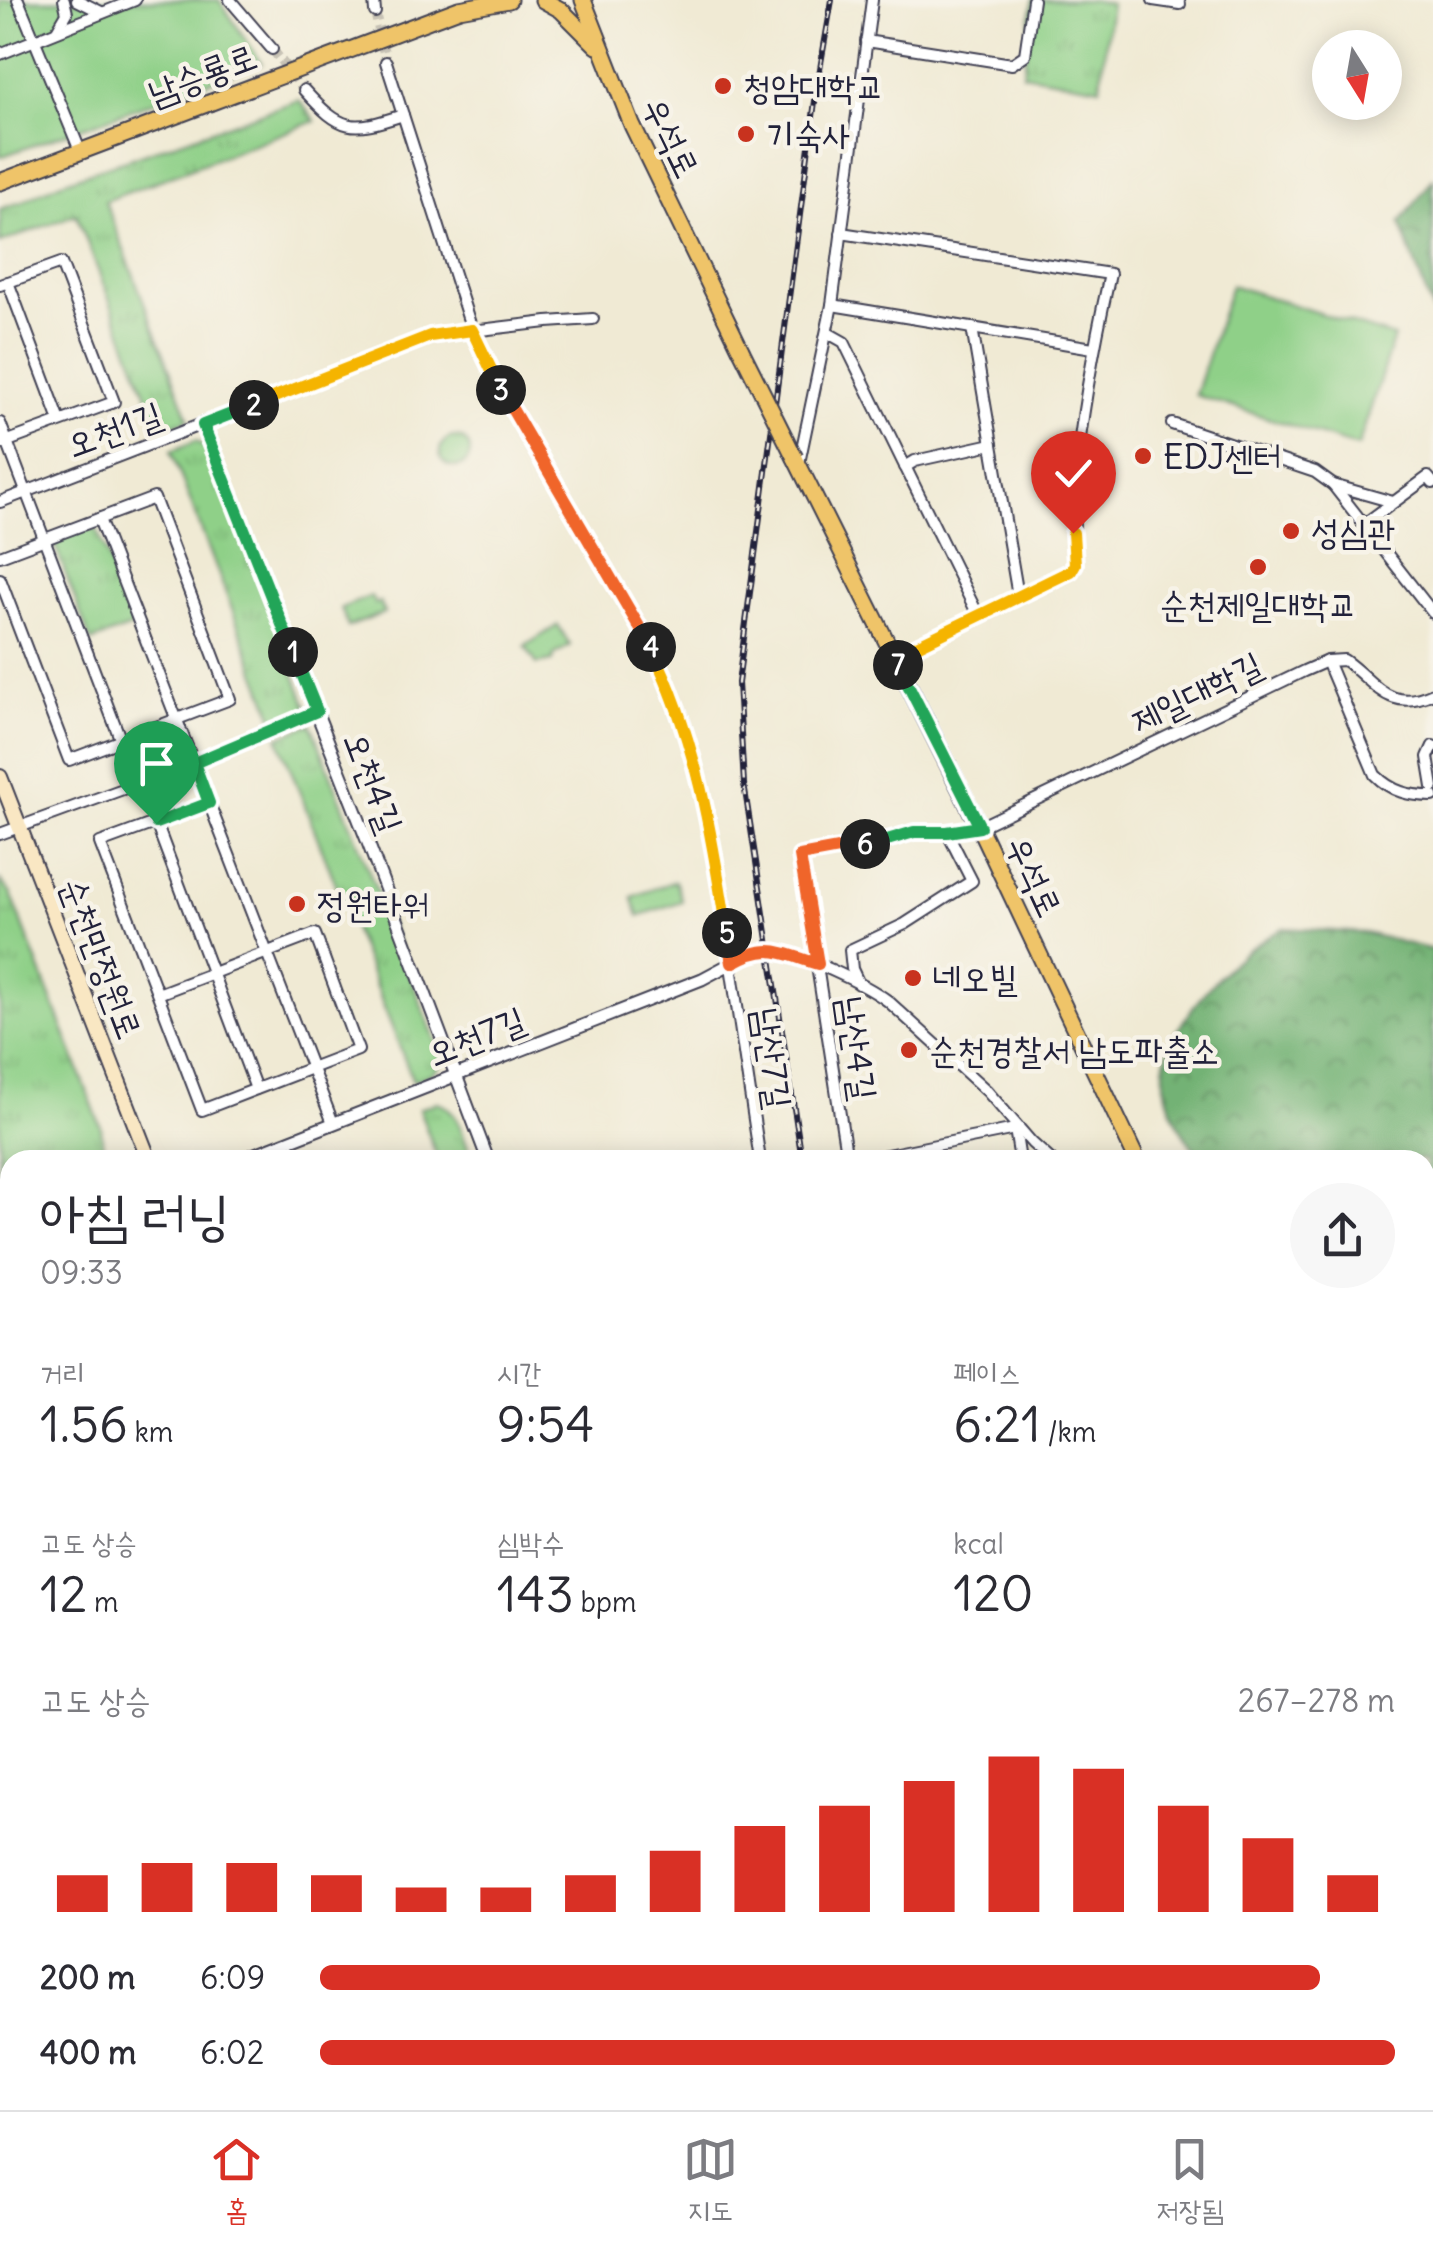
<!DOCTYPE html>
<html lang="ko">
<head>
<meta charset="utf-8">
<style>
	body { margin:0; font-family:Delius,"Poor Story",sans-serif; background:#f7f7f7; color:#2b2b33; height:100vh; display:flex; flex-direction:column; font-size:38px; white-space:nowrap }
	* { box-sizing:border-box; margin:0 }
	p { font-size:32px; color:#7c7c81 }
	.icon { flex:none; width:55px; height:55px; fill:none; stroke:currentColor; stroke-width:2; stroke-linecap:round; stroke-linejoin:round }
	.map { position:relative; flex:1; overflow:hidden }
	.drawer { position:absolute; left:0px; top:1150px; width:1435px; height:960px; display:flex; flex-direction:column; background:#fff; border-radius:30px 30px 0 0; box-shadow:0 5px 25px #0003 }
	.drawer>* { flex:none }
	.needle { width:65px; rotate:169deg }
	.controls { position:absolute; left:1312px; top:30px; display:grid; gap:20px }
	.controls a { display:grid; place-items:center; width:90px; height:90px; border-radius:50%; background:#fff; box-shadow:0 5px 25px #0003; font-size:50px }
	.pin { position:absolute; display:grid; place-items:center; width:85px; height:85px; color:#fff; margin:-102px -42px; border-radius:50% 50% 50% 0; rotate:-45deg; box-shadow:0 0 10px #0007 }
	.pin .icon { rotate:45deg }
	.km { position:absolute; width:50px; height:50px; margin:-25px; border-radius:50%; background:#222; color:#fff; font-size:28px; line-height:50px; text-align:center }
	.round { display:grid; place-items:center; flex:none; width:105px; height:105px; border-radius:52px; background:#f7f7f7 }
	.overview { display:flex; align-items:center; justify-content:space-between; height:170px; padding:0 40px }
	h1 { font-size:55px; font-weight:600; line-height:75px }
	.stats { display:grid; grid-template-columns:repeat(3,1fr); gap:15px; height:170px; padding:10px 40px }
	.stats div { display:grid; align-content:center }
	.stats b { font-size:50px; font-weight:600 }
	.stats small { font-size:28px; font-weight:400 }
	.stats p { font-size:28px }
	.chart { height:280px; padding:20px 40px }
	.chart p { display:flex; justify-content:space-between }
	.chart svg { width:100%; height:180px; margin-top:10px; stroke:#d93025; stroke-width:6 }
	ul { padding:0 40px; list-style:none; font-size:32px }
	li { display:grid; grid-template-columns:160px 120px 1fr; align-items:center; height:75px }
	li i { height:25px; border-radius:12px; background:#d93025 }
	.menu { display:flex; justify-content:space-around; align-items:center; height:140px; border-top:2px solid #e1e1e2; background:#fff; font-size:28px; color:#7c7c81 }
	.menu a { display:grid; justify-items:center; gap:5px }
	.menu .active { color:#d93025 }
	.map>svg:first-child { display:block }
</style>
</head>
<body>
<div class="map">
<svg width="1433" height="2110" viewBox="0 0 1433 2110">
	<defs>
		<pattern id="grass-tufts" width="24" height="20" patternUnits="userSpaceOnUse" patternTransform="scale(2.5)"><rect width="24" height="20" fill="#8fd088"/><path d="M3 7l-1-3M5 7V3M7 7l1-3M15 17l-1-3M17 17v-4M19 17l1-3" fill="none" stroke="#7bb276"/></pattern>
		<pattern id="forest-crowns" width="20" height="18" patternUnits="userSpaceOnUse" patternTransform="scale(2.5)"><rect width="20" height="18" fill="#73b274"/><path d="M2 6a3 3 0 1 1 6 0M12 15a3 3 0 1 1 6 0" fill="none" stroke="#5e9060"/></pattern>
	</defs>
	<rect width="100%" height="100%" fill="#f7f3e8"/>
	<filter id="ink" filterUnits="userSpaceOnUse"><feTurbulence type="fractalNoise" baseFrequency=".01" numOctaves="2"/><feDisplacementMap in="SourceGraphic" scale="20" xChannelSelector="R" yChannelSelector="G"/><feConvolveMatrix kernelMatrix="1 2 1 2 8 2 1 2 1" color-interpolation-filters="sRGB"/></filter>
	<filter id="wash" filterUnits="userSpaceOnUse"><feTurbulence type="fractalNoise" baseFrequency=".0048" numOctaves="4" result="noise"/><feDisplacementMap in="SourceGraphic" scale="40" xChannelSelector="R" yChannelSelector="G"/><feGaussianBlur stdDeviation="2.25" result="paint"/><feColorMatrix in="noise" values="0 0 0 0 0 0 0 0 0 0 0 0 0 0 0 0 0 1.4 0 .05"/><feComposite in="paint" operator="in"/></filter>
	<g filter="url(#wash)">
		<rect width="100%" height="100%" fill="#f0ead4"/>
		<g fill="url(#grass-tufts)" stroke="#587962" stroke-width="2.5">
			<polygon points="1033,0 1091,0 1111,4 1100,87 1023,74"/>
			<polygon points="299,100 315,121 105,201 189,419 160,429 76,214 0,243 0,209 21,202 59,183"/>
			<circle cx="455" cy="452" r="15"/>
			<polygon points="196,441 207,448 308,709 275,721 171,451"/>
			<polygon points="88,527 97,530 134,626 91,642 53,540"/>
			<polygon points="558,625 570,645 554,655 553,661 537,664 525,646"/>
			<path d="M311 724 442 1057C440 1073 427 1075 413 1081L278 737Z"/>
			<polygon points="0,880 11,894 101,1127 104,1160 10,1160 10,1311 0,1319"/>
			<polygon points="675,881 682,901 639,916 632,897"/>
			<path d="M437 1102C459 1107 464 1141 473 1160H438L419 1109Z"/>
		</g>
		<g fill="url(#forest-crowns)" stroke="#4a6a58" stroke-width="2.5">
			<polygon points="1433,179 1433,313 1400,223"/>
			<path d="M1283 928 1365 933 1433 950V1319L1425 1313V1160H1203C1183 1138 1166 1106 1164 1076 1161 1037 1215 977 1243 954 1255 944 1270 936 1283 928Z"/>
		</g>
		<g fill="#8fd088" stroke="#587962" stroke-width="2.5">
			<polygon points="0,0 219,0 262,63 0,157"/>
			<polygon points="1231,285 1394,337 1358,447 1195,395"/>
			<polygon points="371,596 375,604 380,602 384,613 348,627 341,608"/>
		</g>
	</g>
	<g filter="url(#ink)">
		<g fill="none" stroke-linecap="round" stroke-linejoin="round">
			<g stroke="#c7c2b5" stroke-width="10" stroke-dasharray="10 5" stroke-linecap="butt">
				<polyline points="375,12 386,62"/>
				<polyline points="272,49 304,90"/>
			</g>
			<g stroke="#414052" stroke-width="14">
				<g id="minor">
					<polyline points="18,0 81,153"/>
					<polyline points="77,0 101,12"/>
					<polyline points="230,0 272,49"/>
					<polyline points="374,0 375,12"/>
					<polyline points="1153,0 1180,4"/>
					<polyline points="57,30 67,13 64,0"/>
					<polyline points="866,41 1012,64 1025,55 1033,0"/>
					<polyline points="0,54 135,0"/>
					<polyline points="386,62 472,330 512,410 649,642 682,717 711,832 760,1160"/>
					<path d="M304 90C342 132 351 132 403 115"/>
					<path d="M841 233 1110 274C1094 345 1081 417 1074 490 1072 516 1076 542 1074 568L894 657"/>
					<polyline points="8,282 60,421"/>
					<polyline points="0,285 61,263 114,402 0,444"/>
					<polyline points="832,305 1093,348"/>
					<polyline points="972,328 1018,596"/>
					<polyline points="828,333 844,342 978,615"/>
					<polyline points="0,423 121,741"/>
					<polyline points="1172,424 1315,472 1333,485 1433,613"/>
					<polyline points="799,463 832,305 872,0"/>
					<polyline points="905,467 915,461 992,444"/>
					<polyline points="1333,485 1393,502"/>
					<polyline points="0,502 430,336 547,322 593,319"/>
					<polyline points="99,519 333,1123"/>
					<polyline points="1363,525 1428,477 1433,483"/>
					<polyline points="0,556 154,498 230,699 69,760 0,579"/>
					<path d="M1327 661 1375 775C1392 792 1409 796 1433 796"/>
					<polyline points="1433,746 1428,757 1433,787"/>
					<polyline points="156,823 256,1089"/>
					<polyline points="0,834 194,763 317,711"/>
					<path d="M732 963C743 957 756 948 770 950 799 952 865 984 888 1001L987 1091 1032 1143 1051 1160"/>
					<path d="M859 984 852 969 850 950 905 924 972 881 947 832 979 827 1304 671 1327 661 1344 660C1376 682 1388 714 1433 693"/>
					<polyline points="158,994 315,934 358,1050 202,1110 100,843 209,803"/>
					<polyline points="1017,1128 1015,1129 1020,1160"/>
					<polyline points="847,1160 800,856 877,843 914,831 947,832"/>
					<polyline points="862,1160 1015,1129"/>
					<polyline points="1425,1321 1433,1326"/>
					<polyline points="1425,1361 1433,1347"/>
					<polyline points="1,1416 10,1440"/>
					<polyline points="1425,1533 1433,1532"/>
					<polyline points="0,1551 10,1547"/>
					<polyline points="1425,1701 1433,1700"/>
					<polyline points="0,1775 10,1802"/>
					<polyline points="1425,1868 1433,1862"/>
					<polyline points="0,1942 10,1941"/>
					<polyline points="1425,2005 1433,2004"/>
					<polyline points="0,2030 10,2029"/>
					<polyline points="175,2100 176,2110"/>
					<polyline points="323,2100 324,2110"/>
					<polyline points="519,2100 520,2110"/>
					<polyline points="889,2100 891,2110"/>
					<polyline points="990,2100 992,2110"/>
					<polyline points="1163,2100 1164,2110"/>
					<polyline points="1367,2100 1372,2110"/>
					<polyline points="0,2103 41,2100"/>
					<polyline points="690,2110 771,2100"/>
					<polyline points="1282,2110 1342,2100"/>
				</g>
			</g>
			<g stroke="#414052" stroke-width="15">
				<g id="tertiary">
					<polyline points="203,425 367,840 488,1160"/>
					<polyline points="240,1160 702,979 732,963"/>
					<polyline points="0,1855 10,1854"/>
				</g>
			</g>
			<g stroke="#414052" stroke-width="18">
				<g id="secondary">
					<polyline points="0,777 149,1160"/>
					<polyline points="0,1352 10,1345"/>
					<polyline points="610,2100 611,2110"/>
				</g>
			</g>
			<g stroke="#414052" stroke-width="19">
				<g id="primary">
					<polyline points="543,0 561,10 597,46"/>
					<polyline points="583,0 632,125 741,350"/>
					<polyline points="459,9 509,0"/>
					<polyline points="0,182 209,103"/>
					<polyline points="795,458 979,827 1137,1160"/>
					<polyline points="1384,2100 1389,2110"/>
				</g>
			</g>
			<use href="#minor" stroke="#fff" stroke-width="10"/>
			<use href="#tertiary" stroke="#fff" stroke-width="11"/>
			<use href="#secondary" stroke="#f9e7c3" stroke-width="14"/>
			<use href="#primary" stroke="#efc469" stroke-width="15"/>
			<g stroke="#22223b" stroke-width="6">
				<g id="rail">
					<polyline points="802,1160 744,784 738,683 817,86 832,0"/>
					<polyline points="944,2100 945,2110"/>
				</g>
			</g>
			<use href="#rail" stroke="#f7f3e8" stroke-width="2.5" stroke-dasharray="8" stroke-linecap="butt"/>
			<g stroke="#414052" stroke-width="19" stroke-linecap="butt">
				<g id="primary-bridge">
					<polyline points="209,103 459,9"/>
					<polyline points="741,350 795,458"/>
				</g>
			</g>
			<use href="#primary-bridge" stroke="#efc469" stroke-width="15"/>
		</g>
	</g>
	<g fill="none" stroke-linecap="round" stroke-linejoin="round" filter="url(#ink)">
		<g stroke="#fff" stroke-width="20">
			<polyline id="split-1" points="156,823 209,803 194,763 317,711 293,652"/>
		</g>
		<g stroke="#fff" stroke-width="20">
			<polyline id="split-2" points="254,405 203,425 293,652"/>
		</g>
		<g stroke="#fff" stroke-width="20">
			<polyline id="split-3" points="254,405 430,336 472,330 501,390"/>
		</g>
		<g stroke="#fff" stroke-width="20">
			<polyline id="split-4" points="501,390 651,647"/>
		</g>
		<g stroke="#fff" stroke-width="20">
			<path id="split-5" d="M651 647C696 738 712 835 727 933"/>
		</g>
		<g stroke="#fff" stroke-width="20">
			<path id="split-6" d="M727 933 732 963C769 942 781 953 818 964L800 856 865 844"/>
		</g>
		<g stroke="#fff" stroke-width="20">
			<polyline id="split-7" points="865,844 877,843 914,832 947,832 980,827 898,665"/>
		</g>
		<g stroke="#fff" stroke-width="20">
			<polyline id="split-8" points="898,665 894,657 1071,571 1075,564 1073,533"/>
		</g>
		<use href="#split-1" stroke="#22a559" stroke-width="12"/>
		<use href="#split-2" stroke="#22a559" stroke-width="12"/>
		<use href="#split-3" stroke="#f5b400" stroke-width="12"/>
		<use href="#split-4" stroke="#f0652b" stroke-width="12"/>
		<use href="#split-5" stroke="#f5b400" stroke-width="12"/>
		<use href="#split-6" stroke="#f0652b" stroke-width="12"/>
		<use href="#split-7" stroke="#22a559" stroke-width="12"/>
		<use href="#split-8" stroke="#f5b400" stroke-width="12"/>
	</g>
	<g fill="#c8321e" stroke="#f7f3e8" stroke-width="4">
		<circle cx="723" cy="86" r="10"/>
		<circle cx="746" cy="134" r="10"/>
		<circle cx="1143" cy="456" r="10"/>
		<circle cx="1291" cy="531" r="10"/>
		<circle cx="1258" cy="567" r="10"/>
		<circle cx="297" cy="904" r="10"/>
		<circle cx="913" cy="978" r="10"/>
		<circle cx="909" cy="1050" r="10"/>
	</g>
	<g text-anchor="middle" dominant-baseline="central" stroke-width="9" stroke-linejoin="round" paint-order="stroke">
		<g font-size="35" fill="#22223b" stroke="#f7f3e8">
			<text transform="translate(202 74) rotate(-21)">남승룡로</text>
			<text transform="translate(672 137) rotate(64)">우석로</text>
			<text transform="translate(114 429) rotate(-20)">오천1길</text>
			<text transform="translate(1196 692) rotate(-26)">제일대학길</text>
			<text transform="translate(374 782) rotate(69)">오천4길</text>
			<text transform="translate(1035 876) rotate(65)">우석로</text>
			<text transform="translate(102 958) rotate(69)">순천만정원로</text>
			<text transform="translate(476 1036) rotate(-22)">오천7길</text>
			<text transform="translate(858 1048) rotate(82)">남산4길</text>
			<text transform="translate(773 1058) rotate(82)">남산7길</text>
		</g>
		<g font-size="35" fill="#22223b" stroke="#f7f3e8" text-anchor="start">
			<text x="743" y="86">청암대학교</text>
			<text x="766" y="134">기숙사</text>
			<text x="1163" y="456">EDJ센터</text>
			<text x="1311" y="531">성심관</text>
			<text x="1258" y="604" text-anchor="middle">순천제일대학교</text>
			<text x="317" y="904">정원타워</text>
			<text x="933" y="978">네오빌</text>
			<text x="929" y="1050">순천경찰서 남도파출소</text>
		</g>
	</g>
</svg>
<div class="controls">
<a><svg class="needle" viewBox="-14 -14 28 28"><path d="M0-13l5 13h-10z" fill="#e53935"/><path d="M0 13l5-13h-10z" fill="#7c7c81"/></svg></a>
</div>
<div class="pin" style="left:156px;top:823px;background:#1e9e55"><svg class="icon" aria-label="arrive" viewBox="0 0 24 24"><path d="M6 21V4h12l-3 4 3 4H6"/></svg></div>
<div class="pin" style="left:1073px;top:533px;background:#d93025"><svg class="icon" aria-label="check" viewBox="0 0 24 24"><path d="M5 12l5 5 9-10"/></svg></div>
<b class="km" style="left:293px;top:652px">1</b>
<b class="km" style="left:254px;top:405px">2</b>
<b class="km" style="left:501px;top:390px">3</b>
<b class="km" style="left:651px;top:647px">4</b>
<b class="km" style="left:727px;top:933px">5</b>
<b class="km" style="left:865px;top:844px">6</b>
<b class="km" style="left:898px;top:665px">7</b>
<section class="drawer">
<div class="overview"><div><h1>아침 러닝</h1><p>09:33</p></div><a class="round"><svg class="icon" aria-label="share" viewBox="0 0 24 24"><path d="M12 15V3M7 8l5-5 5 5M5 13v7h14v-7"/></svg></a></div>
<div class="stats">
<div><p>거리</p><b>1.56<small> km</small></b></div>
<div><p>시간</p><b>9:54</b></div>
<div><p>페이스</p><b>6:21<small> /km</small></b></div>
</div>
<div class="stats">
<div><p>고도 상승</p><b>12<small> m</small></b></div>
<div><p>심박수</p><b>143<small> bpm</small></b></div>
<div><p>kcal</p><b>120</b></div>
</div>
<div class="chart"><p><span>고도 상승</span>267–278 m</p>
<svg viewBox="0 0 160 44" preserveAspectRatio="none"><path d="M5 44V35M15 44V32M25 44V32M35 44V35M45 44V38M55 44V38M65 44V35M75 44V29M85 44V23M95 44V18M105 44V12M115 44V6M125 44V9M135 44V18M145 44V26M155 44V35"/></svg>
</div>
<ul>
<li><b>200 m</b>6:09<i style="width:93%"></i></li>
<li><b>400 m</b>6:02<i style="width:100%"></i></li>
</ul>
</section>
</div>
<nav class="menu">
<a class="active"><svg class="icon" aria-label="home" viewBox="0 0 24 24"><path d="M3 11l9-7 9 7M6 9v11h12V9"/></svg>홈</a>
<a><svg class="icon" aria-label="map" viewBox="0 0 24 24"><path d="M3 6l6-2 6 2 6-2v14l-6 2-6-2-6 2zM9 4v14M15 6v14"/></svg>지도</a>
<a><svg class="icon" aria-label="saved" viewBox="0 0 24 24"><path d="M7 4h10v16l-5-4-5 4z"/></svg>저장됨</a>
</nav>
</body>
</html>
